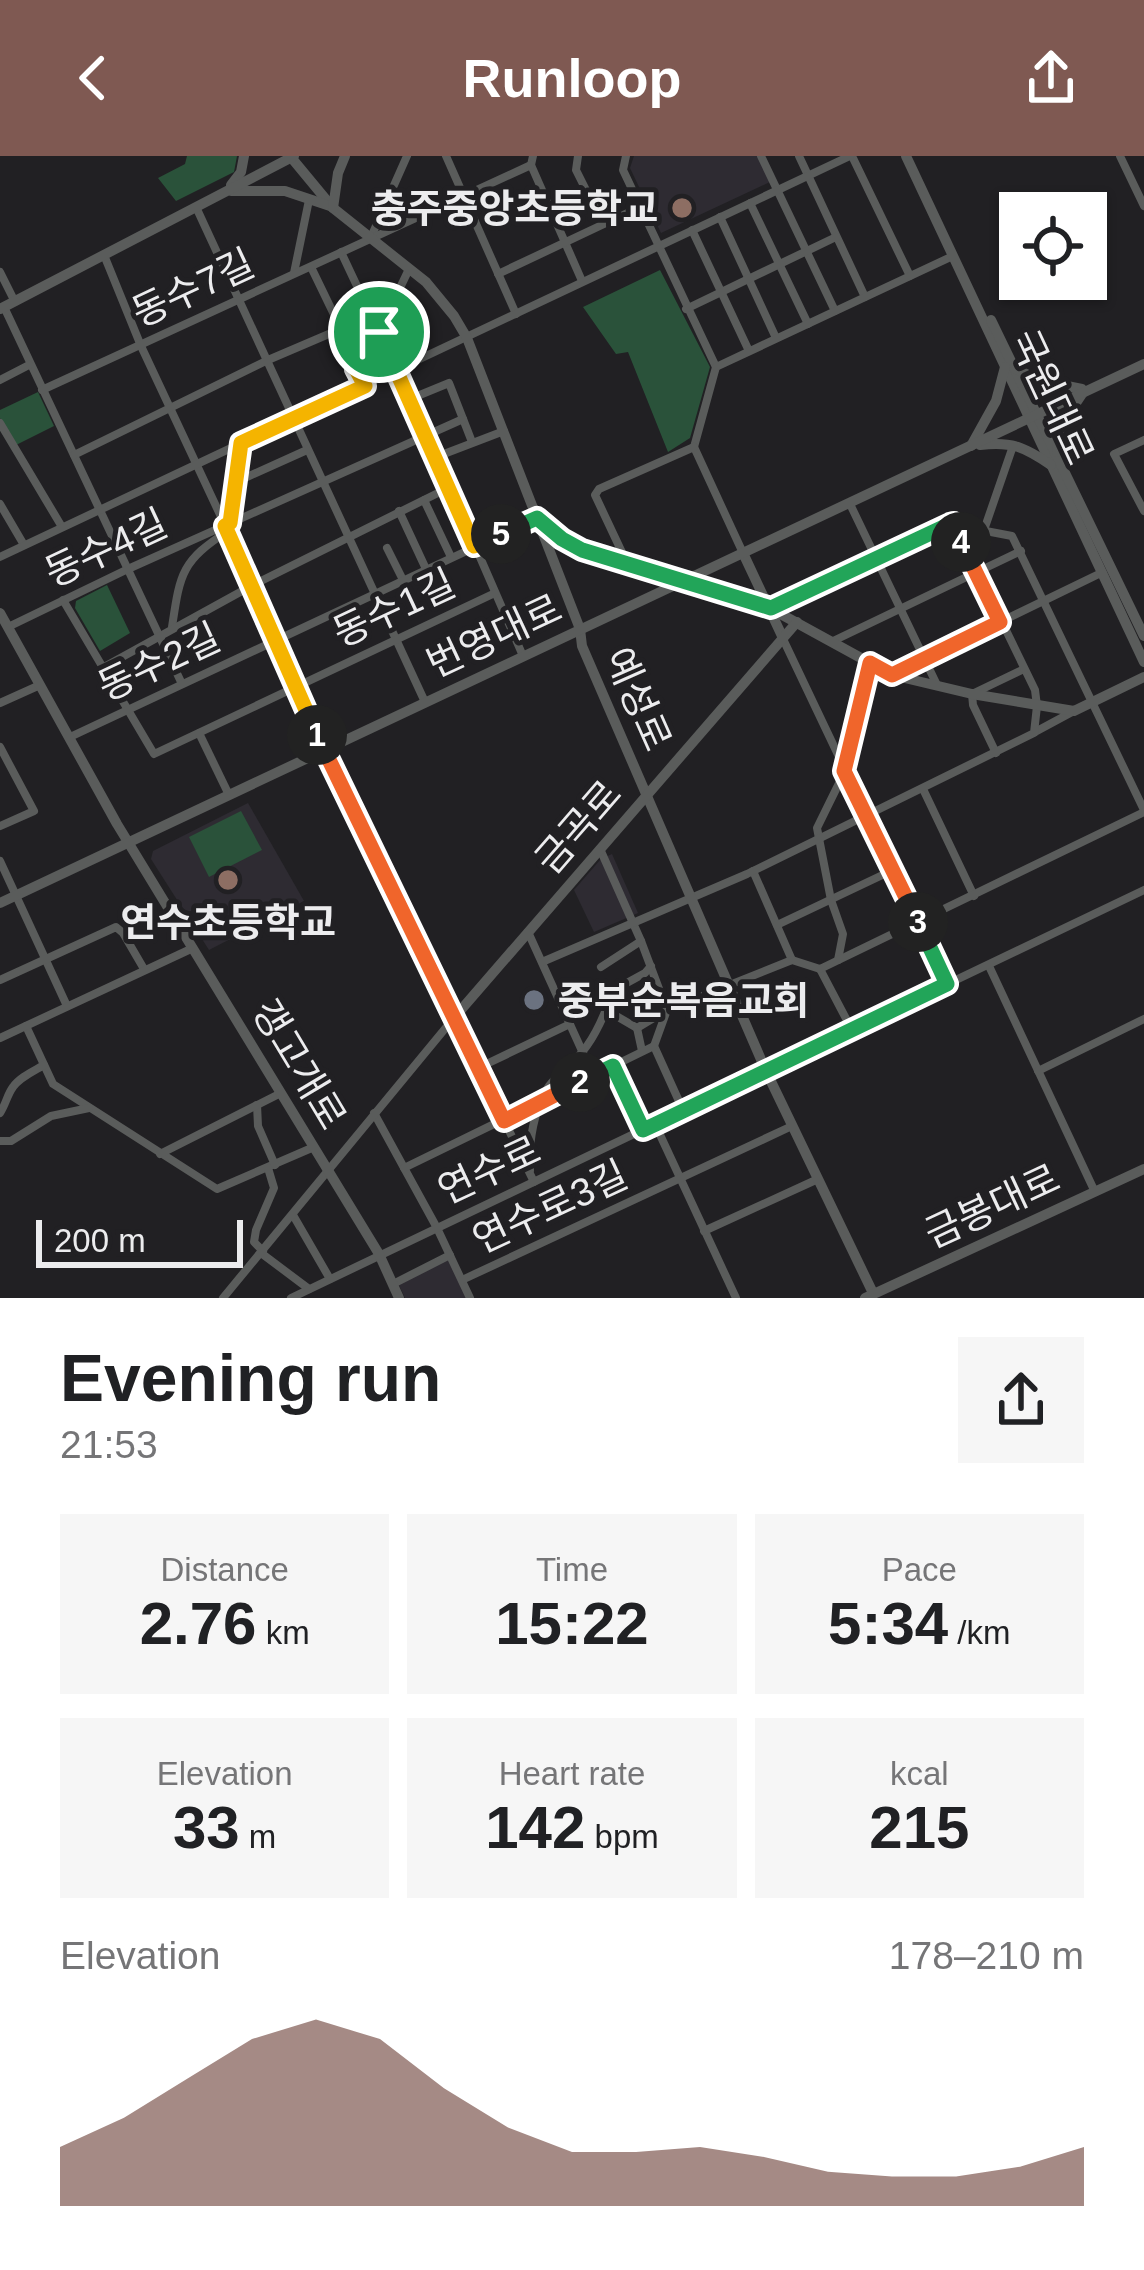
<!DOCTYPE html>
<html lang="en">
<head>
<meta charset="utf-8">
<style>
	body { margin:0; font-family:Arial,"Noto Sans KR",sans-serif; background:#f6f6f6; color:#202124; height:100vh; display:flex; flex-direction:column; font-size:45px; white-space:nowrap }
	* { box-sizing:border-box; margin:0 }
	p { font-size:39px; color:#757577 }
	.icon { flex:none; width:66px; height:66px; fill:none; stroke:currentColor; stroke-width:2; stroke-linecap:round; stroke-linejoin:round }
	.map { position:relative; height:1142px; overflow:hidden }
	.details { display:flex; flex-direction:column; background:#fff; flex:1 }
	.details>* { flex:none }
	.buttons { position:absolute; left:999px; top:36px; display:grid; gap:24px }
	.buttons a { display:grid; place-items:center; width:108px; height:108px; border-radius:0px; background:#fff; box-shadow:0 3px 9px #0004; font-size:60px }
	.scale { position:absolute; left:36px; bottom:30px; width:207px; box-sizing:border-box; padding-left:12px; border:6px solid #ececee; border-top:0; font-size:33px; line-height:42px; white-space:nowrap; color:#ececee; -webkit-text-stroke:9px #212023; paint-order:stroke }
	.pin { position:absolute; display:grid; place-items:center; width:102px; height:102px; color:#fff; margin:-51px; border:6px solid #fff; border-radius:50%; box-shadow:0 3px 12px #0007 }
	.km { position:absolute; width:60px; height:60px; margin:-30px; border-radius:50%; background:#222; color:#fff; font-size:33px; line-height:60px; text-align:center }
	.round { display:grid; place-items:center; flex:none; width:126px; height:126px; border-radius:0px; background:#f6f6f6 }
	.head { display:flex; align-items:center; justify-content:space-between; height:204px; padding:0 60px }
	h1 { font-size:66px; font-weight:700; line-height:90px }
	.figures { display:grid; grid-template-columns:repeat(3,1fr); gap:18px; height:204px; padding:12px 60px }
	.figures div { display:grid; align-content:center; border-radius:0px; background:#f6f6f6; text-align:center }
	.figures b { font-size:60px; font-weight:700 }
	.figures small { font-size:33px; font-weight:400 }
	.figures p { font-size:33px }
	.chart { height:336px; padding:24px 60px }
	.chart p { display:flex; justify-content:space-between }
	.chart svg { width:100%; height:216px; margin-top:12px; fill:#7f5952; opacity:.7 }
	header { display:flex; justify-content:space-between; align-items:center; height:156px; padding:0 60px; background:#7f5952; color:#fff; font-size:54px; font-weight:700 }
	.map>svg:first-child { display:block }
</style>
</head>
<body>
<header><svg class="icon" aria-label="back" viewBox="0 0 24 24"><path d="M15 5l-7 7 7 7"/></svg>Runloop<svg class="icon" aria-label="share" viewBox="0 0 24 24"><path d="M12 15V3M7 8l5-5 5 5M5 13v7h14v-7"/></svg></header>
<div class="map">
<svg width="1144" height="1142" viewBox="0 0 1144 1142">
	<rect width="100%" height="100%" fill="#212023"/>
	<g fill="#2e2b32">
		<polygon points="634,0 758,0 770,26 661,77 630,12"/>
		<polygon points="248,647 304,745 209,794 151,703 153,695"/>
		<polygon points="612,698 638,757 594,776 574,734 601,703"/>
		<polygon points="450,1099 470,1142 405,1142 397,1125"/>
	</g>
	<g fill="#2a523a">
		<polygon points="187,0 237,0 234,16 176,45 158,22 185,8"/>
		<polygon points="660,114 710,211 690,282 668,296 628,196 616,198 583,151"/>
		<polygon points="38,236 54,270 16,289 0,262 0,254"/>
		<polygon points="107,429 130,477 100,495 75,452 76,445"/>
		<polygon points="241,655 262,694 209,721 189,681"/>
	</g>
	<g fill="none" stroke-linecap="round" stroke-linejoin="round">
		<g stroke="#5a5c5b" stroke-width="8">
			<polyline points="446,0 516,158"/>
			<polyline points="533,0 531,9 582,125"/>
			<polyline points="578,0 576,14 603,68"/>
			<polyline points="626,0 623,14 716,211 694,291"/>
			<polyline points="761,0 835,155"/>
			<polyline points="799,0 865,141"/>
			<polyline points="852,0 910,120"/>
			<polyline points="1120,0 1144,50"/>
			<polyline points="750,47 808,168"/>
			<polyline points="196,51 425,546"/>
			<polyline points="720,61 776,182"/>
			<polyline points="692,74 749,195"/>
			<polyline points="371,81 407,0"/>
			<polyline points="341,96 426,277 523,500"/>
			<polyline points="104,99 141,190 253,429 324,594 534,1026"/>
			<polyline points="311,111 341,173"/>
			<polyline points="0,116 15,146"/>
			<polyline points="294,117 309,44"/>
			<polyline points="498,118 640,51"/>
			<polyline points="4,151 182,528"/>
			<polyline points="686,153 836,81"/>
			<polyline points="716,211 953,100"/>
			<polyline points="0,224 29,209"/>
			<polyline points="365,230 356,213 379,176 409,113"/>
			<polyline points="42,234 531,9"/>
			<polyline points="410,243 449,227 472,286"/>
			<polyline points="0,267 62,371"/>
			<polyline points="1144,284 1114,298 1144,355"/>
			<polyline points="694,291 743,397"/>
			<polyline points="74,299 268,204 371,160"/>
			<polyline points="436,301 504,275"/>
			<polyline points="236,326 307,294"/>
			<polyline points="424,344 451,401"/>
			<polyline points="0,348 24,389"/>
			<polyline points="850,348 937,529"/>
			<polyline points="399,355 426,413"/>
			<polyline points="230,367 241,288"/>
			<polyline points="984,374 1013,290"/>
			<polyline points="387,392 403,424"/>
			<polyline points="0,401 850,0"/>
			<polyline points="627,407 595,339 599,333 694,291"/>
			<polyline points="63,444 154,598 495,437"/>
			<polyline points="771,452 949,368 1012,380 1144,654"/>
			<polyline points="8,471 128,413 463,263"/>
			<path d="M172 471C180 418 181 405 228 375"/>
			<polyline points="783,483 947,828"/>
			<polyline points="831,486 1021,395"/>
			<polyline points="104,511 253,429 450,331"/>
			<polyline points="893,518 1101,417"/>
			<polyline points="0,547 40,529"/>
			<polyline points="1035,576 1074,555"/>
			<polyline points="199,577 229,639"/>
			<polyline points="70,581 537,362 563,383 582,394 680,425"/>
			<polyline points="0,591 34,655 0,670"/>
			<polyline points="996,597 973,549 972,538 1024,513"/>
			<polyline points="923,633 974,740"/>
			<polyline points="600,693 641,785 667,854 637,872 606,854"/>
			<polyline points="0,705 67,850"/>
			<polyline points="753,715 792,804"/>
			<polyline points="777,769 893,714"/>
			<polyline points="528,776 593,919"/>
			<polyline points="838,804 843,778 831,744 817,672 845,615 870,507"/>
			<polyline points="542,806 747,718 1034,577 1037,550 1035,534 954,367"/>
			<polyline points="989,810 1095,1036"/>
			<polyline points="601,811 641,785"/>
			<polyline points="820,813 852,874"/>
			<polyline points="0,824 116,771 123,777 144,813"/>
			<polyline points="26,870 53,928 217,1033 314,991"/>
			<polyline points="637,872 642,895"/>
			<polyline points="0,882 193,792"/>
			<polyline points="654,890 683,954"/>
			<polyline points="613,910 643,974"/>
			<polyline points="478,912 570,868"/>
			<polyline points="1038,915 1144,863"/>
			<polyline points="257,949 258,970 275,1009"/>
			<path d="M0 957C6 948 7 939 13 931 20 921 34 915 44 909"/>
			<polyline points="374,957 437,1072 470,1142"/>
			<polyline points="655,968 736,1142"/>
			<polyline points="0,985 11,985 51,960 89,952"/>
			<polyline points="160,998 281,937"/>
			<polyline points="404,1012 654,890 667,854 792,804 820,813 1144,656"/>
			<path d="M530 1014C528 989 534 950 549 930 559 917 573 907 583 895 597 878 606 854 614 834L645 817 651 810"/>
			<polyline points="293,1059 330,1123"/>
			<polyline points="704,1075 818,1023"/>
			<polyline points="263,1095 254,1086 256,1074 274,1032 268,1012"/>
			<polyline points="261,1097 309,1133"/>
			<polyline points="462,1124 792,970"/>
			<polyline points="393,1128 450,1099"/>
			<polyline points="223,1142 453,863"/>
			<polyline points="291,1142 1144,734"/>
		</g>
		<g stroke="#5a5c5b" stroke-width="10">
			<polyline points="290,0 333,52 426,126 454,160 467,182 580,473 582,490 766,915 873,1137"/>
			<polyline points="906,0 1144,506"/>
			<polyline points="231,29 241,16 244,0"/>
			<polyline points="231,35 285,35 330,50"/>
			<polyline points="333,52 338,17 345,0"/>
			<polyline points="0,153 294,0"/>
			<polyline points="991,164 1144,480"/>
			<polyline points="1015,212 1037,224 1082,233"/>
			<path d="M980 289C1012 285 1024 291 1051 309"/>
			<polyline points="971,290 996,245 1005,211"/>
			<polyline points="1057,296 1060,271 1082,238"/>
			<polyline points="743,397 783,482"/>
			<polyline points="682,425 766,450 892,519 972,538 1074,555 1144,521"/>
			<polyline points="0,457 117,668 379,1098 399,1142"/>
			<polyline points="0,747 1144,208"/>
			<polyline points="453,863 797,466"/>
			<polyline points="865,1142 1144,1013"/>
		</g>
	</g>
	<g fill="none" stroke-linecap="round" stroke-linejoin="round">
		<g stroke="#fff" stroke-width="24">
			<polyline id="split-1" points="317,579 225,370 230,367 241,287 365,230 356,213 379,176"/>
		</g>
		<g stroke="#fff" stroke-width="24">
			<polyline id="split-2" points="317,579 504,965 580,926"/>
		</g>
		<g stroke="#fff" stroke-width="24">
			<polyline id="split-3" points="580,926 613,910 643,974 656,968 947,828 918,766"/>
		</g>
		<g stroke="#fff" stroke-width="24">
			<polyline id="split-4" points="918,766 844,615 870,507 892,519 1000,466 961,386"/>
		</g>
		<g stroke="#fff" stroke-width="24">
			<polyline id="split-5" points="501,378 537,362 562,383 582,394 771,452 950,368 954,367 961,386"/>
		</g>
		<g stroke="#fff" stroke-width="24">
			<polyline id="split-6" points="379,176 474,390 501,378"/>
		</g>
		<use href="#split-1" stroke="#f5b400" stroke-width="15"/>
		<use href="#split-2" stroke="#f0652b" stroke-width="15"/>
		<use href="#split-3" stroke="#22a559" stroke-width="15"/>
		<use href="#split-4" stroke="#f0652b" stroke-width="15"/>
		<use href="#split-5" stroke="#22a559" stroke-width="15"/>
		<use href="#split-6" stroke="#f5b400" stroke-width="15"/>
	</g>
	<g fill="#8d6e63" stroke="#212023" stroke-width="4.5">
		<circle cx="682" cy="52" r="12"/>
		<circle cx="228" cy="724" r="12"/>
	</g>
	<circle fill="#6b7280" stroke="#212023" stroke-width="4.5" cx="534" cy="844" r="12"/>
	<g text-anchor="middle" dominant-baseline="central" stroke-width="10" stroke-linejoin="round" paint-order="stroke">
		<g font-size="39" font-weight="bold" fill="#ececee" stroke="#212023" text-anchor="end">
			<text x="658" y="52">충주중앙초등학교</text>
			<text x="228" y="766" text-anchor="middle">연수초등학교</text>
			<text x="558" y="844" text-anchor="start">중부순복음교회</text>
		</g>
		<g font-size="39" fill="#ececee" stroke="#212023">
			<text transform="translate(193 132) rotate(-25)">동수7길</text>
			<text transform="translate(1052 241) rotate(65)">국원대로</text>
			<text transform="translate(106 392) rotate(-25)">동수4길</text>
			<text transform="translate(394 452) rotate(-25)">동수1길</text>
			<text transform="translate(494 480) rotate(-25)">번영대로</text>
			<text transform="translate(159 506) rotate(-25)">동수2길</text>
			<text transform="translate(638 543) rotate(66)">예성로</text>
			<text transform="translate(578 671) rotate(-49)">금곡로</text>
			<text transform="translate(299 908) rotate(59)">갱고개로</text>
			<text transform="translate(489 1014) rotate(-25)">연수로</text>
			<text transform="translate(992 1050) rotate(-25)">금봉대로</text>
			<text transform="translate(550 1051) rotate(-25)">연수로3길</text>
		</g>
	</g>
</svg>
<div class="buttons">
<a><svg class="icon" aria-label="locate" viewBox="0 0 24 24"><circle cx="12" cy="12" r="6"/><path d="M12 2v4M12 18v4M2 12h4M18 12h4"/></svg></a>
</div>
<div class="scale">200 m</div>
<div class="pin" style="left:379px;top:176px;background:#1e9e55"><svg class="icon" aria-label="arrive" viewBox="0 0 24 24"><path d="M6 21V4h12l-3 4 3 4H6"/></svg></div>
<b class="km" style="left:317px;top:579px">1</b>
<b class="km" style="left:580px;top:926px">2</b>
<b class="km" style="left:918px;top:766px">3</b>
<b class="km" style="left:961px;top:386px">4</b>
<b class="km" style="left:501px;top:378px">5</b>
</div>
<section class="details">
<div class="head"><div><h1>Evening run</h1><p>21:53</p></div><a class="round"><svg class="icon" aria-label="share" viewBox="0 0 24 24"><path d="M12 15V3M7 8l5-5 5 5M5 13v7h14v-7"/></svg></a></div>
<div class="figures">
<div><p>Distance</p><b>2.76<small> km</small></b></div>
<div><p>Time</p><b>15:22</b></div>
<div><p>Pace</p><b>5:34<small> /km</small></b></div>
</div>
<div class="figures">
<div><p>Elevation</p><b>33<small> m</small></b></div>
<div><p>Heart rate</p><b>142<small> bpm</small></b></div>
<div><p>kcal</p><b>215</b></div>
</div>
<div class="chart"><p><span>Elevation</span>178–210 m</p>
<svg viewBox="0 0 160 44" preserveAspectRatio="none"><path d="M0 44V32L10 26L20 18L30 10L40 6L50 10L60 20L70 28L80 33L90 33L100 32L110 34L120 37L130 38L140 38L150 36L160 32V44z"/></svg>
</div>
</section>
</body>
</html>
